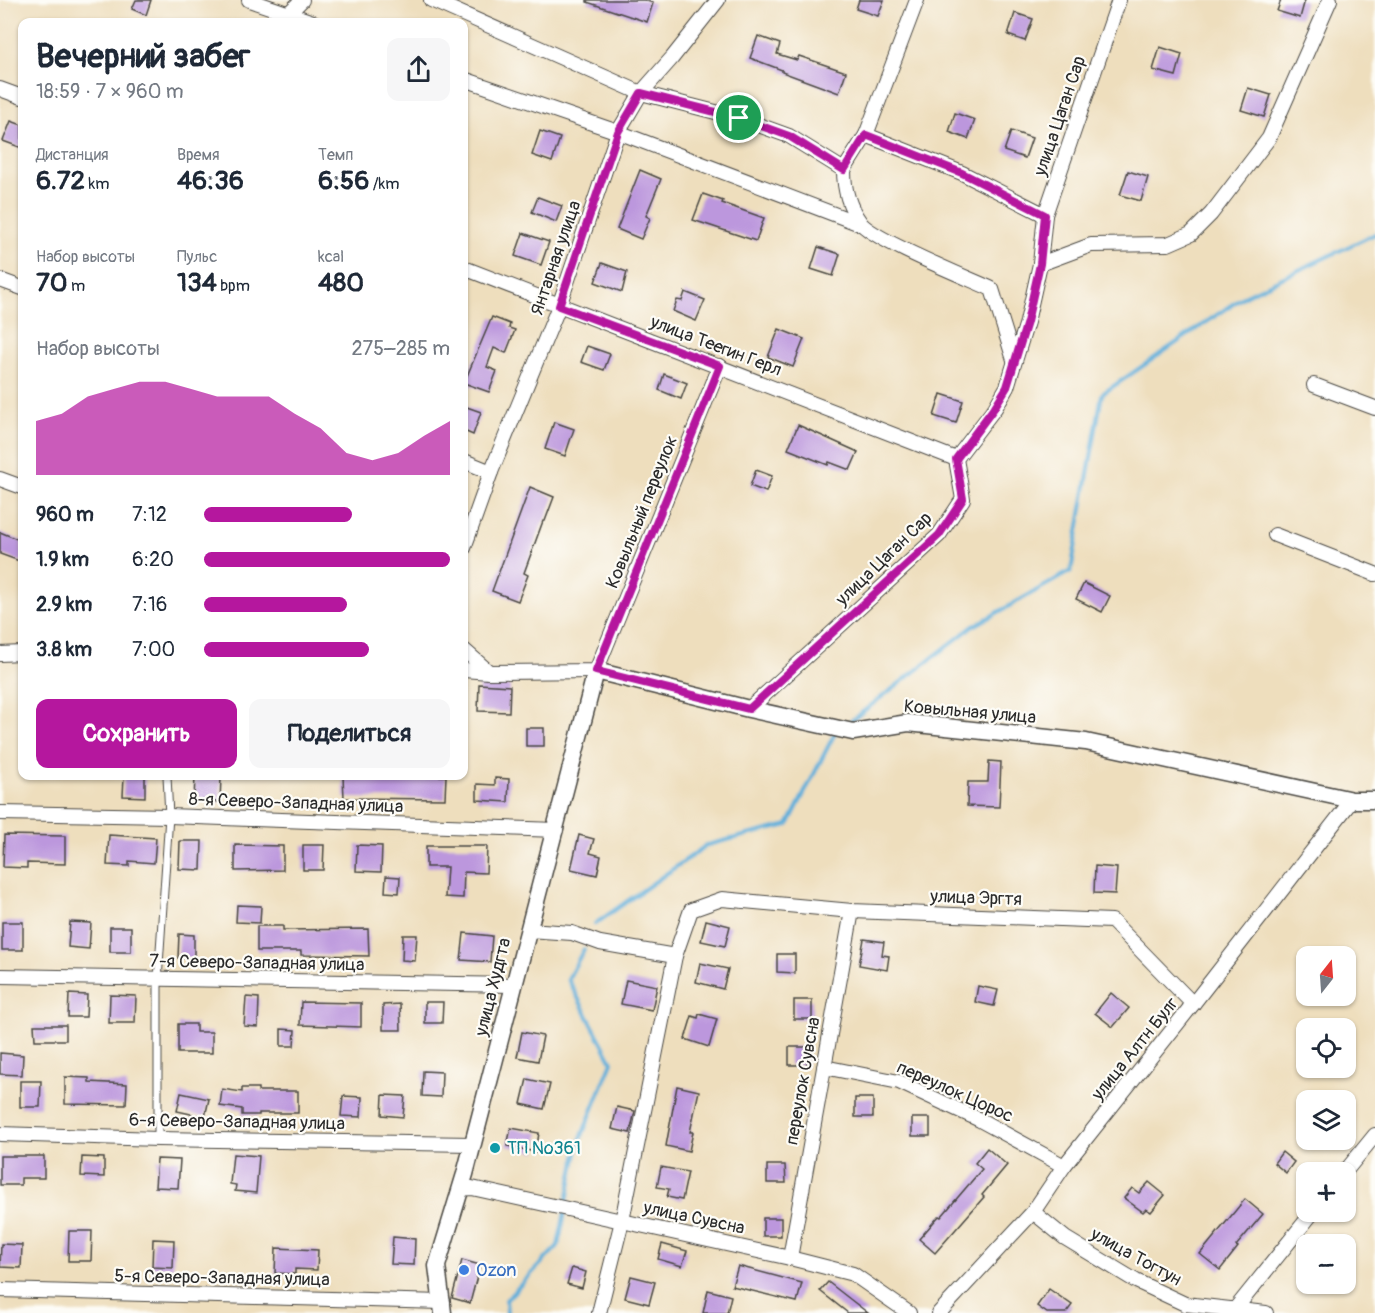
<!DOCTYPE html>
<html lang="ru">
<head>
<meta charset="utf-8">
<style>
	body { margin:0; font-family:Pangolin,sans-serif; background:#f6f6f7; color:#1f2937; height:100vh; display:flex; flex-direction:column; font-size:22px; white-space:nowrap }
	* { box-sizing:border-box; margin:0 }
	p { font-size:20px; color:#747a83 }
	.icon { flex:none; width:33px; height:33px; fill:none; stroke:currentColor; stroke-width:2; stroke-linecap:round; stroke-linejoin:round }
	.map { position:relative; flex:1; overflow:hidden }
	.panel { position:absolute; left:18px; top:18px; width:450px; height:762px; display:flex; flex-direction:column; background:#fff; border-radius:12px; box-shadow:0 2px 4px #0004 }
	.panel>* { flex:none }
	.needle { width:39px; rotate:17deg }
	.buttons { position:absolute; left:1296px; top:946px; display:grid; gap:12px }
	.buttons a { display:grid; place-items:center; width:60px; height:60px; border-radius:12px; background:#fff; box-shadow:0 2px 4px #0004; font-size:30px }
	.pin { position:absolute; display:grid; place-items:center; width:51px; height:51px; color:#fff; margin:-26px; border:3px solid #fff; border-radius:50%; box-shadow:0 2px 6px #0007 }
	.round { display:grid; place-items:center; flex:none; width:63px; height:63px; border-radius:12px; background:#f6f6f7 }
	.overview { display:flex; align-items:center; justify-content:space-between; height:102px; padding:0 18px }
	h1 { font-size:33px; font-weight:700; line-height:45px }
	.stats { display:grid; grid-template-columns:repeat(3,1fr); gap:9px; height:102px; padding:6px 18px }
	.stats div { display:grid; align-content:center }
	.stats b { font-size:26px; font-weight:700 }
	.stats small { font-size:16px; font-weight:400 }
	.stats p { font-size:16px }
	.chart { height:168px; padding:12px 18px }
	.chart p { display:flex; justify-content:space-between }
	.chart svg { width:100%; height:108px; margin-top:6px; fill:#b5179e; opacity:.7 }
	.cta { display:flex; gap:12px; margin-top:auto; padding:12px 18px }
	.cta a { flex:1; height:69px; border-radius:12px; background:#b5179e; color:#fff; font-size:24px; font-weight:700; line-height:69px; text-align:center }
	.cta a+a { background:#f6f6f7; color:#1f2937 }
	ul { padding:0 18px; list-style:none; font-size:20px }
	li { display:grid; grid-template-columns:96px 72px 1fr; align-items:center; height:45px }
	li i { height:15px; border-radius:8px; background:#b5179e }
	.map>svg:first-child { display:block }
</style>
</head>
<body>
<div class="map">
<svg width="1375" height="1313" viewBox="0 0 1375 1313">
	<rect width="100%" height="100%" fill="#fdfcf7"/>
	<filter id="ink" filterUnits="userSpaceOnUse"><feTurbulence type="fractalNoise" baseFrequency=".0167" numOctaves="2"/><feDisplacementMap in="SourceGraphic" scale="12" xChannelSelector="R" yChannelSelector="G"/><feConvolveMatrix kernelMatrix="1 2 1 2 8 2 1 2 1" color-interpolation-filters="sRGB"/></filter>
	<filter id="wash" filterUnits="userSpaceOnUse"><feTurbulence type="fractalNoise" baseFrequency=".008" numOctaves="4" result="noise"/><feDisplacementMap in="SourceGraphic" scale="24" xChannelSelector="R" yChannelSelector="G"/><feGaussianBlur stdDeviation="1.35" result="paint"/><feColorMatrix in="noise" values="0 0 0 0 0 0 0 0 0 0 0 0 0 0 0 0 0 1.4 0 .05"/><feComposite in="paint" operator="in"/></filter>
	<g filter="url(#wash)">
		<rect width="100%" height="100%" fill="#eedebd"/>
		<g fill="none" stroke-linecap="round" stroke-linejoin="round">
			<g stroke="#60afda" stroke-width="4">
				<polyline points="847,724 972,627 1071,571 1102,394 1246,295 1375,234"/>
				<polyline points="595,924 707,845 788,825 835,733"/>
				<polyline points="566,1205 579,1143 612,1062 568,979 584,949"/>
				<polyline points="507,1313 506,1300 558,1246 565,1212"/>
			</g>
		</g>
		<g id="blocks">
			<g fill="#bc97dd">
				<polygon points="136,0 151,0 146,15 132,9"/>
				<polygon points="587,0 644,0 653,3 647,22 587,2"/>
				<polygon points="859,0 884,0 878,16 856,9"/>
				<polygon points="1281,0 1305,0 1300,18 1277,11"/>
				<polygon points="1015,13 1033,19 1025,41 1008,35"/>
				<polygon points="758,36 780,44 777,54 797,60 799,56 846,72 839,93 782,72 782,70 750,58"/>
				<polygon points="1160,47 1182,54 1176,76 1153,70"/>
				<polygon points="1248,88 1271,95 1264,117 1241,110"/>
				<polygon points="955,113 975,120 968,139 949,132"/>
				<polygon points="11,121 22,125 22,148 3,141"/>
				<polygon points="540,131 560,138 552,162 532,155"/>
				<polygon points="1011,131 1032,138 1025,158 1004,151"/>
				<polygon points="640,170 661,179 646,216 650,218 641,239 617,229"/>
				<polygon points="1128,171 1148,177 1141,201 1120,195"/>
				<polygon points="703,194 723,201 722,203 764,218 756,241 693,220"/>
				<polygon points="538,197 562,206 556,222 532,212"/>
				<polygon points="523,233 549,242 541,265 515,256"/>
				<polygon points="818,247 840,254 833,276 811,269"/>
				<polygon points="602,263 627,272 622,292 595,282"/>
				<polygon points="685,292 705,300 696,321 673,311 677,300 682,301"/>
				<polygon points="492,317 510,324 509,328 515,330 506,353 494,348 487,367 497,371 489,392 464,383"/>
				<polygon points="779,329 804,339 793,367 768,357"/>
				<polygon points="587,346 610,354 604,370 581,362"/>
				<polygon points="664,374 687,383 681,399 659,390"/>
				<polygon points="941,394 963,401 956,423 934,416"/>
				<polygon points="464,406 481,412 473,435 464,431"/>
				<polygon points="554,422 574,429 565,456 545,449"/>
				<polygon points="798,425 858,452 850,470 829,462 828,465 788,449"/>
				<polygon points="756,470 772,476 766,492 750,486"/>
				<polygon points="530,487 554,497 545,521 543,521 524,573 528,575 518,601 492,591"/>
				<polygon points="0,532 22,541 22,562 0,554"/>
				<polygon points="1084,583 1110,596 1102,612 1076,599"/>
				<polygon points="479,684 510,686 509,712 478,711"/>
				<rect x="526" y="728" width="18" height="18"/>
				<polygon points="989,761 1001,762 999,807 967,806 968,782 988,782"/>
				<polygon points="124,776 145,776 145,797 123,796"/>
				<polygon points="195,776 221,777 220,802 194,801"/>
				<polygon points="343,776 446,776 445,799 344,798"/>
				<polygon points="495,778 509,779 508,802 477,800 477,784 495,785"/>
				<polygon points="4,835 65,836 65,864 27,863 27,868 3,867"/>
				<polygon points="109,835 156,838 154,863 129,861 129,866 107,865"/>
				<polygon points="579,835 594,839 590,853 601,856 597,875 571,869"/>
				<polygon points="180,841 202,841 201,870 179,869"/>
				<polygon points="235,845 283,846 283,870 235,871"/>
				<polygon points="303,845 324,845 323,870 303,870"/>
				<polygon points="357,845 382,846 381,872 356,871"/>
				<polygon points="426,846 487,846 486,873 464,872 463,898 445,897 447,867 426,867"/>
				<polygon points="1095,866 1117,868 1115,894 1094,893"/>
				<polygon points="386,876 400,877 399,893 385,892"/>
				<polygon points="237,905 261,906 260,923 236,922"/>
				<polygon points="706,920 730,926 725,946 701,941"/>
				<rect x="2" y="922" width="21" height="28"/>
				<polygon points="70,922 91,923 89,949 68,947"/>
				<polygon points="257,926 283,926 283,930 368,929 369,956 301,955 301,951 257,951"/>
				<rect x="110" y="927" width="21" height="25"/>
				<polygon points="464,933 492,936 490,962 461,960"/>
				<polygon points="179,934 194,935 194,958 178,958"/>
				<polygon points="403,935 417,935 415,961 402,960"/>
				<polygon points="864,939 884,942 882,955 889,956 887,970 859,965"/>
				<polygon points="777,954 795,954 795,973 777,972"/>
				<polygon points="700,963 728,969 723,989 696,982"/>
				<polygon points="626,980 657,986 652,1010 621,1004"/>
				<polygon points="978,986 998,990 994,1006 975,1002"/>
				<polygon points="1111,993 1129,1008 1113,1027 1095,1013"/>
				<polygon points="69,994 87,995 86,1017 68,1017"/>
				<polygon points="110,995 136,996 135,1023 109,1023"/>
				<polygon points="246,997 259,998 258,1027 244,1026"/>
				<rect x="794" y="1000" width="18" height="19"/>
				<polygon points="301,1002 361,1003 361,1027 300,1025"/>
				<polygon points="425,1002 443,1002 442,1023 425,1023"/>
				<polygon points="400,1004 401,1030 383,1030 383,1005"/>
				<polygon points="699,1014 717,1019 709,1047 685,1039 692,1016 698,1018"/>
				<polygon points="178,1024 196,1024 196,1032 212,1032 212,1053 178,1053"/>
				<polygon points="34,1025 66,1025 66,1040 35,1040"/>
				<polygon points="281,1029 295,1030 294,1046 281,1046"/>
				<polygon points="522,1032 543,1036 538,1061 517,1057"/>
				<rect x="789" y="1047" width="18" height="18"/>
				<polygon points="0,1053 23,1055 22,1075 0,1074"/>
				<polygon points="423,1071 442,1072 441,1097 422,1096"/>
				<polygon points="65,1077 89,1078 89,1082 127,1084 126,1105 65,1104"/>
				<polygon points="527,1079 550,1084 544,1109 521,1104"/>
				<polygon points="20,1081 41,1081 40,1107 20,1107"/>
				<polygon points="677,1086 699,1091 690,1132 693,1132 689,1151 666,1146"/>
				<polygon points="242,1088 258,1088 258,1091 298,1091 298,1113 259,1113 259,1115 242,1115 242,1109 220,1106 222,1089 242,1092"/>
				<polygon points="181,1093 209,1099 205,1117 177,1111"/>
				<polygon points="383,1095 405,1096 403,1117 382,1115"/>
				<polygon points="343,1096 362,1097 361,1117 341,1116"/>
				<rect x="855" y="1098" width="18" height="19"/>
				<polygon points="617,1107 635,1111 630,1133 612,1129"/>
				<rect x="912" y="1118" width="18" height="18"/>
				<polygon points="511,1128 539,1133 536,1152 507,1146"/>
				<polygon points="987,1148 1007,1165 982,1195 984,1197 935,1253 919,1239 939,1216 941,1217 982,1169 975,1163"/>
				<polygon points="1282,1152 1294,1162 1286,1173 1274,1163"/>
				<polygon points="233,1154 259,1156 256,1193 235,1191 236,1185 230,1184"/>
				<polygon points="0,1156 44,1156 44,1178 21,1178 21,1185 0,1185"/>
				<polygon points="82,1157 104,1158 104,1177 81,1176"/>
				<polygon points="157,1159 180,1160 178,1188 155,1187"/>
				<polygon points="767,1165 785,1165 786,1183 767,1183"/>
				<polygon points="661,1167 688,1172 682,1200 667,1197 669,1189 657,1187"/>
				<polygon points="1149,1182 1165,1195 1151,1212 1146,1209 1143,1212 1124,1198 1132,1188 1139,1193"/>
				<polygon points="1245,1199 1263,1214 1236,1246 1238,1247 1220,1270 1200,1254"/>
				<rect x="763" y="1218" width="18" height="18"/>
				<polygon points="69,1231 92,1231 91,1261 68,1261"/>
				<polygon points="393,1237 415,1239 414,1265 391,1264"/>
				<polygon points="153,1239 174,1240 173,1268 152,1267"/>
				<polygon points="1,1244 22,1245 21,1268 0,1267"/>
				<polygon points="662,1244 687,1251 682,1266 658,1259"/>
				<polygon points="276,1248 318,1250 317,1270 295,1269 295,1274 275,1273"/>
				<polygon points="462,1260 480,1265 470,1303 452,1298"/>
				<polygon points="738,1266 802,1283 797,1302 732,1286"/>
				<polygon points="572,1268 586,1272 582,1288 567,1284"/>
				<polygon points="631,1276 655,1282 649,1304 625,1298"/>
				<polygon points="828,1282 855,1303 868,1313 848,1313 820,1291"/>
				<polygon points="1049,1289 1072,1305 1066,1313 1047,1313 1037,1306"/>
				<polygon points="708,1290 731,1296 727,1313 703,1313"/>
			</g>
		</g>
	</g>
	<g filter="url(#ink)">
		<use href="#blocks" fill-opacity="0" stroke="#484641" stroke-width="1.5"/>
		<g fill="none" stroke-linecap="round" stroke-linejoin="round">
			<g stroke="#484641" stroke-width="9">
				<polyline id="service" points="158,1139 158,980 169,816 167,776"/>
			</g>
			<g stroke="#484641" stroke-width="16">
				<g id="minor">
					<polyline points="249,0 313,22"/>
					<polyline points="431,0 641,93 739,118 789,136 844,170 866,135 962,173 1045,215"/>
					<polyline points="289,13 302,0"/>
					<polyline points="464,79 618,132 860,224"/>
					<polyline points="0,89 22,97"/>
					<polyline points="866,135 917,0"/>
					<path d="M844 170C844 188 849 207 860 222 871 239 968 278 992 289L1014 360"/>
					<polyline points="1040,264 1091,245 1168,244 1191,234 1211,214 1269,138 1330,0"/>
					<polyline points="464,268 956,459"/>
					<polyline points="0,280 22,288"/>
					<polyline points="1314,385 1375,408"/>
					<polyline points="464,461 491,472"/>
					<polyline points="0,479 22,487"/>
					<polyline points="1275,535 1375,574"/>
					<polyline points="464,548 491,472 559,306 618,132 641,93 672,58 718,0"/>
					<polyline points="464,650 489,672 596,671 720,366"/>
					<polyline points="0,654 22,653"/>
					<polyline points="464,670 489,672"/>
					<polyline points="749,709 939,535 963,499 956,459 995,408 1007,387 1027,322 1040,264 1045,215 1119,0"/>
					<polyline points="0,813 169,816 556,830"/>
					<polyline points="528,930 572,933 600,943 675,956"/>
					<polyline points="0,976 514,985"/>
					<polyline points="824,1067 899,1082 980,1120 1064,1166"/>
					<polyline points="0,1134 158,1139 473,1144"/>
					<polyline points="1344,1173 1375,1135"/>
					<polyline points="460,1189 472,1188 790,1258 853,1274 909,1313"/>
					<polyline points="1033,1212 1065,1238 1136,1281 1185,1304 1266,1313"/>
					<polyline points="790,1258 852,911"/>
					<polyline points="0,1290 443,1302"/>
					<polyline points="1236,1308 1313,1212"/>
					<polyline points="599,1313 622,1221 675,956 691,910 722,899 852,911 1112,921 1193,1004"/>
					<polyline points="939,1313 1033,1212 1064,1166 1193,1004 1352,800"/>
				</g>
			</g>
			<g stroke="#484641" stroke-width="19">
				<polyline id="tertiary" points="443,1313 437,1266 465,1174 596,671 749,709 853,732 908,723 1086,742 1352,800 1375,800"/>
			</g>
			<use href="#service" stroke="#fff" stroke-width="7"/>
			<use href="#minor" stroke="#fff" stroke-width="14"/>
			<use href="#tertiary" stroke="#fff" stroke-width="16"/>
		</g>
	</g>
	<g fill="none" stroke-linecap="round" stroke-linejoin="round" filter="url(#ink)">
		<g stroke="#fff" stroke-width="12">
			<polygon id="route" points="641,93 739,118 789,136 844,170 866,135 962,173 1045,215 1040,264 1027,322 1007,387 994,408 956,459 963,499 939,535 749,709 596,671 720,366 559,306 618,132"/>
		</g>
		<use href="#route" stroke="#b5179e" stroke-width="8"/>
	</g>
	<circle fill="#0f9aa8" stroke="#fdfcf7" stroke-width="2" cx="495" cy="1148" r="6"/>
	<circle fill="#3f7fe0" stroke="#fdfcf7" stroke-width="2" cx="464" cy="1270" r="6"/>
	<g text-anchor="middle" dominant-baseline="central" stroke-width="4.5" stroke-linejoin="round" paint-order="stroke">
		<g font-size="18" fill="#2b2b2b" stroke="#fdfcf7">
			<text transform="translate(1060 116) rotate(-71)">улица Цаган Сар</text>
			<text transform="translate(556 258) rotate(-71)">Янтарная улица</text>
			<text transform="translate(716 346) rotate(21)">улица Теегин Герл</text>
			<text transform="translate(642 512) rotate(-68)">Ковыльный переулок</text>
			<text transform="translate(884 559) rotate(-44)">улица Цаган Сар</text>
			<text transform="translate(970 712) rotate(5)">Ковыльная улица</text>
			<text transform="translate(296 803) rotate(2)">8-я Северо-Западная улица</text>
			<text transform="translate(976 898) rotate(2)">улица Эргтя</text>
			<text transform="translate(257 963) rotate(1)">7-я Северо-Западная улица</text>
			<text transform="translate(493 987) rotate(-76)">улица Худгта</text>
			<text transform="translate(1135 1049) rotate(-51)">улица Алтн Булг</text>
			<text transform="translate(803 1081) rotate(-80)">переулок Сувсна</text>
			<text transform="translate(955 1092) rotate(24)">переулок Цорос</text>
			<text transform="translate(237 1122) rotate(1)">6-я Северо-Западная улица</text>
			<text transform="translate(694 1218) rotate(12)">улица Сувсна</text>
			<text transform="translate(1136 1257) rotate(29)">улица Тогтун</text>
			<text transform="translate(222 1278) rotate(1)">5-я Северо-Западная улица</text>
		</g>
		<g font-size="18" fill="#0d838f" stroke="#fdfcf7" text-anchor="start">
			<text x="507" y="1148">ТП №361</text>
		</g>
		<g font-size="18" fill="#366cbe" stroke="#fdfcf7" text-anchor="start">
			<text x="476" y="1270">Ozon</text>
		</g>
	</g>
</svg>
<div class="buttons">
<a><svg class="needle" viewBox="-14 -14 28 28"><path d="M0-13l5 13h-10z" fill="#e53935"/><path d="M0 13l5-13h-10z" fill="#747a83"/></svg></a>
<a><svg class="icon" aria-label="locate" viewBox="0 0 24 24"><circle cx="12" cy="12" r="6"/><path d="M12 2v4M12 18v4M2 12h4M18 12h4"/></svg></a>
<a><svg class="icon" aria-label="layers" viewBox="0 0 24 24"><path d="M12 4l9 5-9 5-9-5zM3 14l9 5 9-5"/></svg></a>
<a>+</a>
<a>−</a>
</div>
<div class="pin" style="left:739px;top:118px;background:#1e9e55"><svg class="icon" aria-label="arrive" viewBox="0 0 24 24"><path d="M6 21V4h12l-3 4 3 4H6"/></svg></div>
<section class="panel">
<div class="overview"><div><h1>Вечерний забег</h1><p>18:59 · 7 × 960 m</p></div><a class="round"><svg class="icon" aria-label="share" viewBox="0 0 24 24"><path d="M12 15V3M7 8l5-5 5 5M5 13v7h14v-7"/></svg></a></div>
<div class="stats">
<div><p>Дистанция</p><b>6.72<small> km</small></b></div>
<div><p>Время</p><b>46:36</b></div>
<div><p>Темп</p><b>6:56<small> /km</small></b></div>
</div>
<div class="stats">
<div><p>Набор высоты</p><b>70<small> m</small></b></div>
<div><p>Пульс</p><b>134<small> bpm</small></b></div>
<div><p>kcal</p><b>480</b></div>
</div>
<div class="chart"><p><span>Набор высоты</span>275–285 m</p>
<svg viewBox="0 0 160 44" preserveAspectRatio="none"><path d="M0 44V22L10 19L20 12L30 9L40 6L50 6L60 9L70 12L80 12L90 12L100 19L110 25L120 35L130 38L140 35L150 28L160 22V44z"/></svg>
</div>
<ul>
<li><b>960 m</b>7:12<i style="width:60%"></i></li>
<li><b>1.9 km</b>6:20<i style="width:100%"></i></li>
<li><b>2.9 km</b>7:16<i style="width:58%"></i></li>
<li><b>3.8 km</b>7:00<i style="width:67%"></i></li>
</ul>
<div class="cta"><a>Сохранить</a><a>Поделиться</a></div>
</section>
</div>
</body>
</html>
